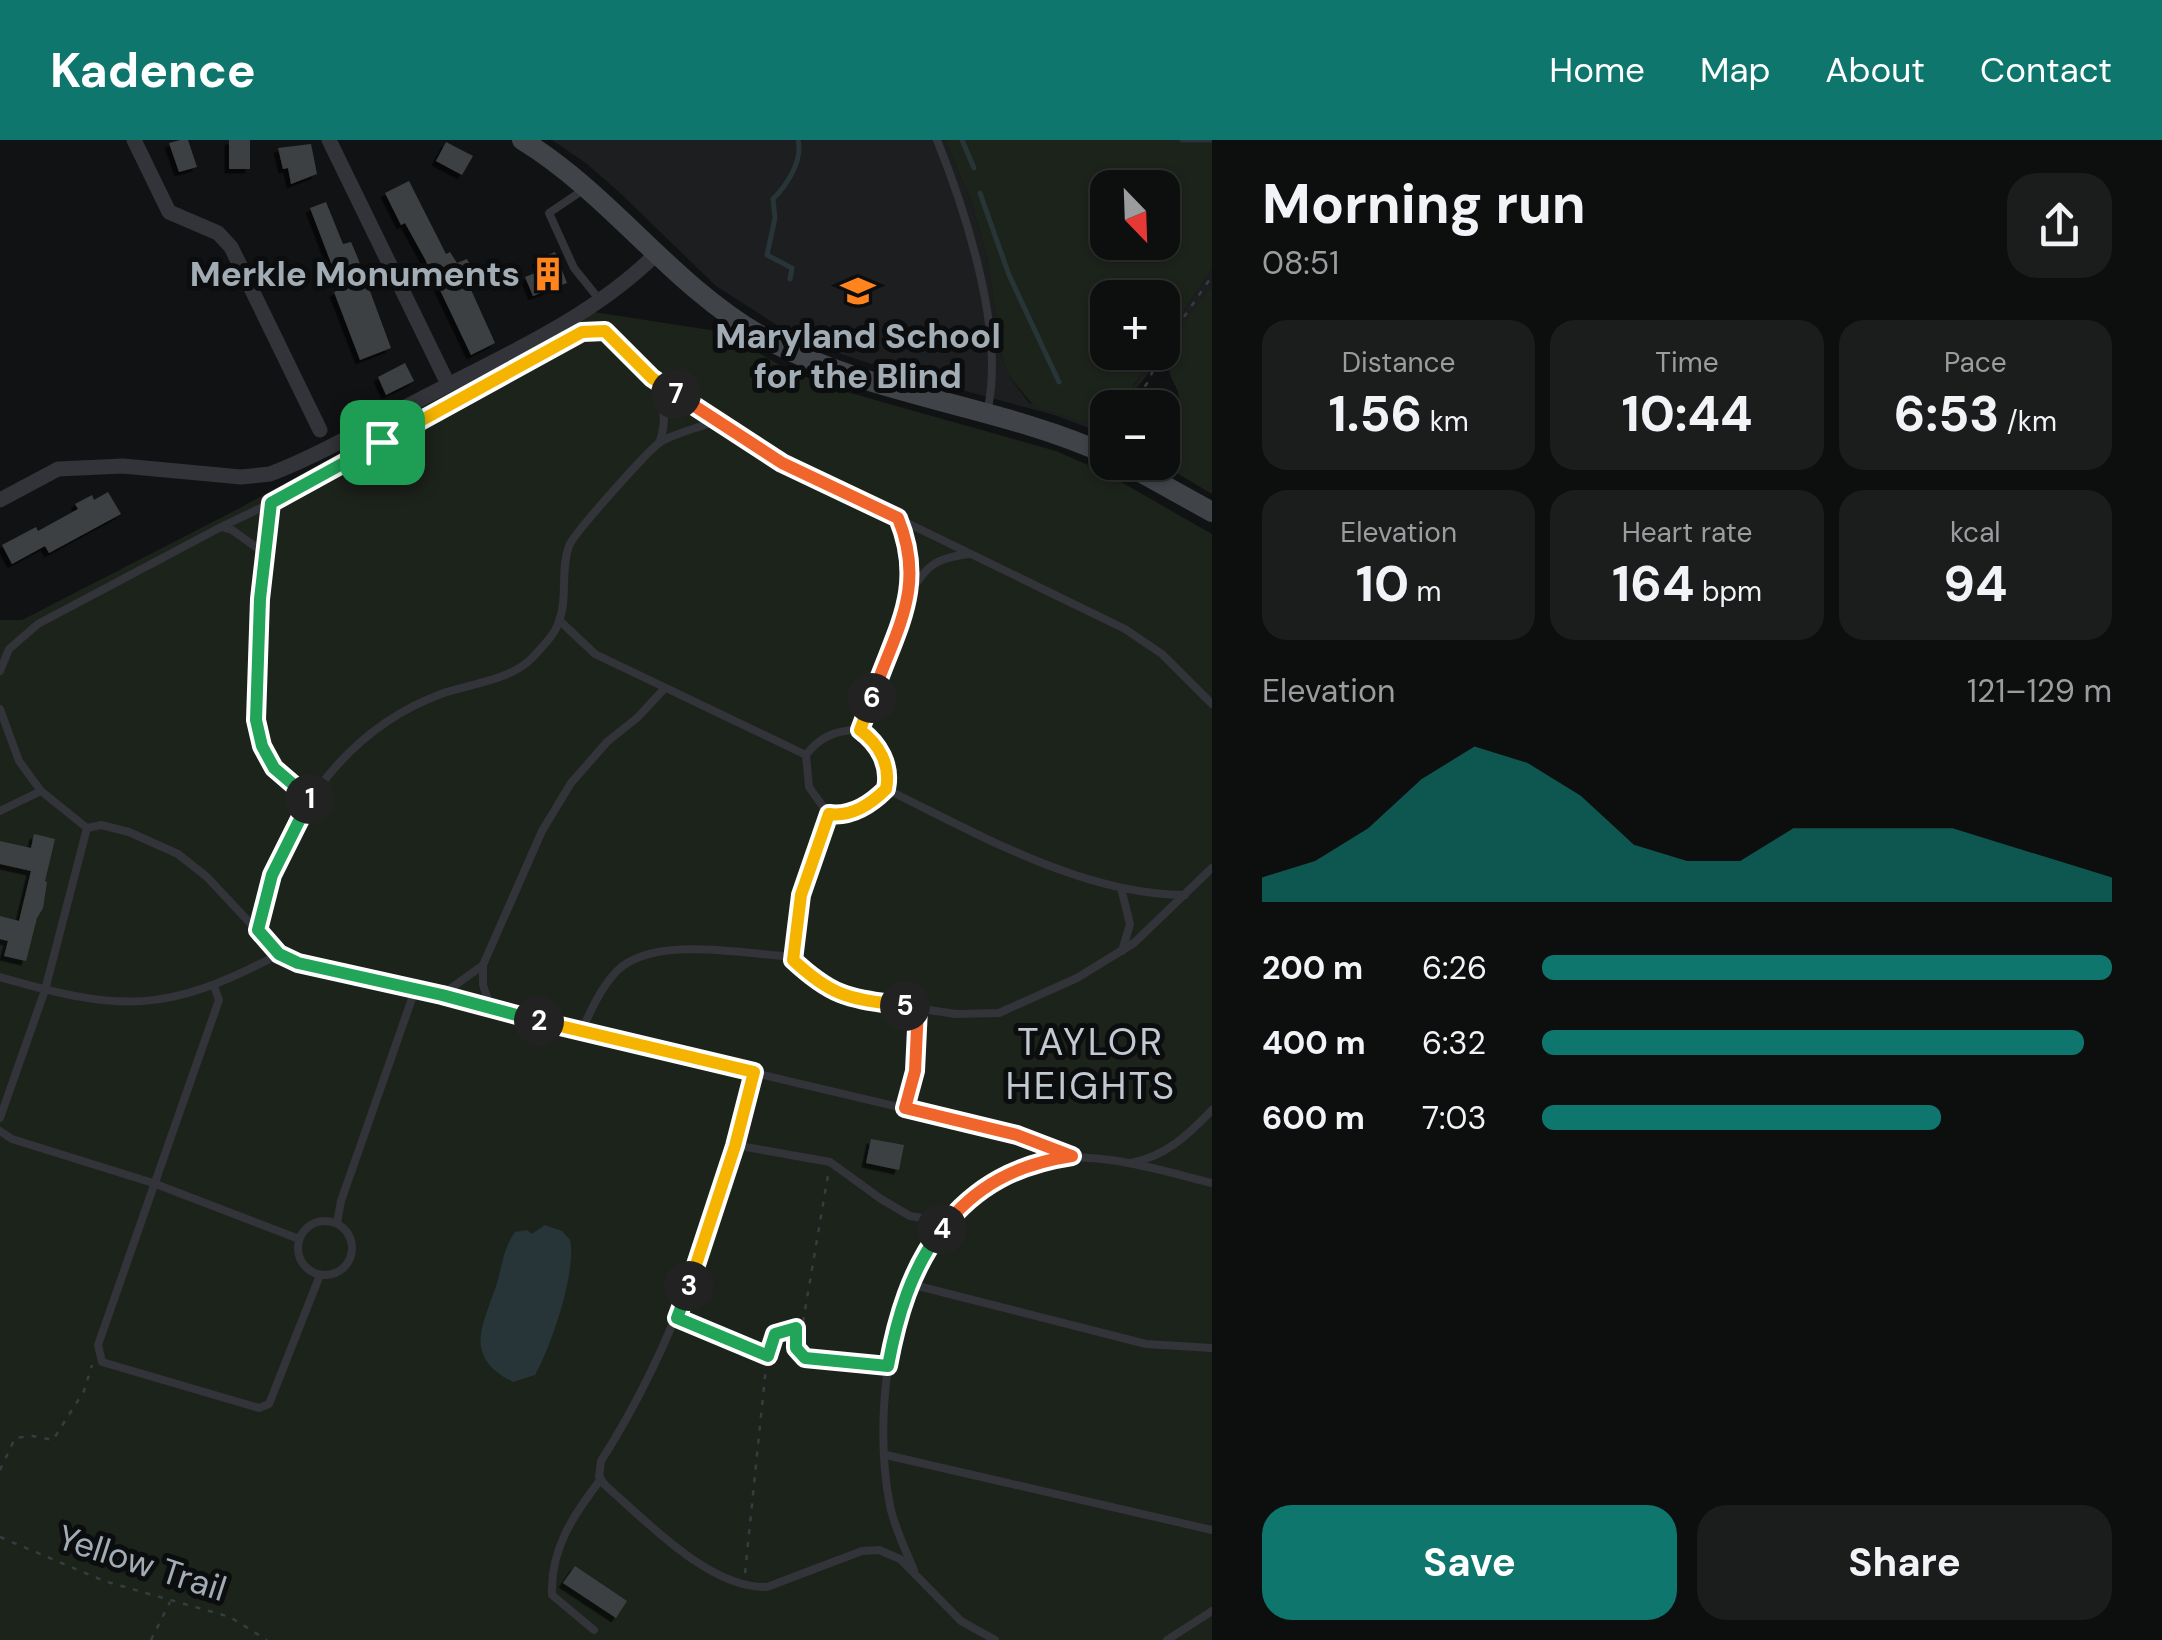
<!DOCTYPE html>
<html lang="en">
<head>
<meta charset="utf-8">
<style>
	body { margin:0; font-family:"DM Sans",sans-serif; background:#1b1c1c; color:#f1f3f6; height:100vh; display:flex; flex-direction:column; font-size:38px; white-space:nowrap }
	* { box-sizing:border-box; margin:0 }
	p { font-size:32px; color:#9a9c9e }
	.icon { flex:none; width:55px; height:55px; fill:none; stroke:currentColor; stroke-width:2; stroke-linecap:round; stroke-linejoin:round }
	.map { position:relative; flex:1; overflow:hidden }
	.drawer { display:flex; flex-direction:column; background:#0d0e0e; width:950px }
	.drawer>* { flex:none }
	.needle { width:65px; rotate:157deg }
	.tools { position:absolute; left:1090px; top:30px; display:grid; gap:20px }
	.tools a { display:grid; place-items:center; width:90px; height:90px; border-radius:20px; background:#0d0e0e; box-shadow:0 2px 8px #0004,0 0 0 2px #2d2e2e; font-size:50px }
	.pin { position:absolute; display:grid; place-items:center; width:85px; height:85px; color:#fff; margin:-42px; border-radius:20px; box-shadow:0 5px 15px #0006 }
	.km { position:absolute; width:50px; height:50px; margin:-25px; border-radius:50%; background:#222; color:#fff; font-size:28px; line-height:50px; text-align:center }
	.round { display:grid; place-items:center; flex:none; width:105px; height:105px; border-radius:30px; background:#1b1c1c }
	.overview { display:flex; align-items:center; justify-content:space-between; height:170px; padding:0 50px }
	h1 { font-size:55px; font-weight:700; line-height:75px }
	.stats { display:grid; grid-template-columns:repeat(3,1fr); gap:15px; height:170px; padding:10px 50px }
	.stats div { display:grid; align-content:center; border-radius:25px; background:#1b1c1c; text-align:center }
	.stats b { font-size:50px; font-weight:700 }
	.stats small { font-size:28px; font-weight:400 }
	.stats p { font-size:28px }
	.chart { height:280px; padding:20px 50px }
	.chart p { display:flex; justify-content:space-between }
	.chart svg { width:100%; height:180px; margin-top:10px; fill:#0f766e; opacity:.7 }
	.primary-button { display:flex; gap:20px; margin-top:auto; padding:20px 50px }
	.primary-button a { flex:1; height:115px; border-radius:30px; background:#0f766e; color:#fff; font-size:40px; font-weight:700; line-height:115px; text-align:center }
	.primary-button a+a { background:#1b1c1c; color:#f1f3f6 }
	ul { padding:0 50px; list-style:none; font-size:32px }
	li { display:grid; grid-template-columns:160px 120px 1fr; align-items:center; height:75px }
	li i { height:25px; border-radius:12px; background:#0f766e }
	header { display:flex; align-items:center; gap:60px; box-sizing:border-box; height:140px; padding:0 50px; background:#0f766e; color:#fff }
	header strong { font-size:48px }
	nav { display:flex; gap:55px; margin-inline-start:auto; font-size:35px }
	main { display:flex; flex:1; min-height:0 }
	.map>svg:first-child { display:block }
</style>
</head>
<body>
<header>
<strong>Kadence</strong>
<nav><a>Home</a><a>Map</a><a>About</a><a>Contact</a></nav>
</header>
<main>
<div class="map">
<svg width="1212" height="1500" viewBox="0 0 1212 1500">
	<defs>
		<filter id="shadow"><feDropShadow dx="-4.5" dy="4.5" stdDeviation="0" flood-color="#0009"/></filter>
	</defs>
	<rect width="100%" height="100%" fill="#111213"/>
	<g fill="#1d1e20">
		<polygon points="552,0 945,0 971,61 987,116 1003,220 1009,236 1029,263 1102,283 1107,281 1107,290 1105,294 1054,275 903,234 838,213 786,191 716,146 620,53 587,24"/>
		<polygon points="1212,129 1212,146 1168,208 1122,267 1119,268 1155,213 1162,212 1163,201"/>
	</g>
	<g fill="#1c231b" fill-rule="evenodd">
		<path d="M945 0H1212V129L1163 201 1162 158H1108V212L1155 213 1119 267 1108 268 1107 281 1084 282 1034 266 1009 236 1003 220 987 116 971 61ZM1108 48H1162V102H1108Z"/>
		<path d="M1212 146V354L1160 323 1162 322 1163 277 1179 260C1179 247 1171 242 1169 230 1165 199 1194 171 1212 146Z"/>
		<polygon points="594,172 723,192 783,227 833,248 1056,311 1102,331 1212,394 1212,1500 0,1500 0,480 22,480 238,369"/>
	</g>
	<path fill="#273438" d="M545 1085 562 1091 570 1100C577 1131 551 1207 535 1235L513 1242C462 1216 483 1186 497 1143 503 1123 503 1109 515 1092L527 1090 532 1094Z"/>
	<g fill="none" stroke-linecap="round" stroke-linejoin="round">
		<g stroke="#273438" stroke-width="5">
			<polyline points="962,0 974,28"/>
			<polyline points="1182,0 1210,0"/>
			<polyline points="980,53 1009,135 1059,242"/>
			<path d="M790 139 792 128 767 115 775 78 773 59C787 45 803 21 798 0"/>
		</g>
	</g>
	<g fill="#3d4043" filter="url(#shadow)">
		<polygon points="180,0 188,0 197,27 179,32 169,3"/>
		<rect x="229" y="0" width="21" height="29"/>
		<polygon points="446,2 473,16 462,35 436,21"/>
		<polygon points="311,4 317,34 291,44 288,28 283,29 278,8"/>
		<polygon points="409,41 446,114 450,112 457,123 467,119 472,129 463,132 495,203 471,215 440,150 437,144 434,146 426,121 405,83 401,85 385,53"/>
		<polygon points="326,62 343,104 351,102 357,116 391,208 360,220 334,152 341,149 310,68"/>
		<polygon points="555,112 567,143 533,156 525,137 540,131 536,120"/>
		<polygon points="405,223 414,241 386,255 378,237"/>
		<polygon points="108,352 121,374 49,413 45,406 12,424 2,405 36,387 38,391 78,369 75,364 92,355 94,360"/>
		<polygon points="34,694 55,699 45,741 47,742 43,768 37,778 26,821 4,816 8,801 0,799 0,776 19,781 31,731 0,724 0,701 31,708"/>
		<polygon points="871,999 904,1005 899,1030 866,1023"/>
		<polygon points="575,1426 627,1461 616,1478 563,1443"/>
	</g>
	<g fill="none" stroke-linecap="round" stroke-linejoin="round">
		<g stroke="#383c40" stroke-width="2.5" stroke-dasharray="5 8" stroke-linecap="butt">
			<polyline points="1162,209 1212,136"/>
			<polyline points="1130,268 1148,242 1161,212"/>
			<polyline points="686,1182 766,1215"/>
			<polyline points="796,1189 796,1209 805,1218 879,1225"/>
			<polyline points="0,1330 15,1298 32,1296 53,1300 84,1251 92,1225"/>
			<polyline points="0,1397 104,1441 230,1477 267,1500"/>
			<polyline points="745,1433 768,1207 775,1194 796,1188 803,1182 828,1035"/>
			<polyline points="151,1500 170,1462"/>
		</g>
		<g stroke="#323439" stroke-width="8">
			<path d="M937 0C966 72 1006 195 987 272"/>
			<polyline points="583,50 549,73 574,128 599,159"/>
			<path d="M654 241C665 259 667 284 659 303"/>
			<polyline points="897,378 1125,489 1162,514 1212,564"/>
			<polyline points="221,387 271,363"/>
			<path d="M912 450C928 423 939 418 968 414"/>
			<polyline points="560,481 595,514 806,615"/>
			<polyline points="0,531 9,509 38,484 221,387 232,390 263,412"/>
			<polyline points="0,569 19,621 41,651"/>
			<path d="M886 649C976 693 1083 755 1185 755"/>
			<path d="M311 660C292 646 273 632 263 610 242 561 262 418 271 363L582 191H605L652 238 716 281"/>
			<polyline points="0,671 41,651 87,688 101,685 129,692 178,714 207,737 279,814"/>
			<polyline points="1121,748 1130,784 1122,811"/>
			<path d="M258 790C276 688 341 591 441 554 470 544 511 540 532 518 542 507 555 495 559 481 568 458 560 430 569 406 573 394 647 312 659 303 674 293 699 288 716 281L782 323 897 378 908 404 910 454 861 590C838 589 819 597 806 615L809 647 829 675C851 677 871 664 886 649 891 625 879 604 861 590"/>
			<polyline points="793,820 801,755 829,675"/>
			<polyline points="483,825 483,845 491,869"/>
			<path d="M0 837C121 872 166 874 279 814L299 823 442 855 581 892C590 872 601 847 617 831 652 796 738 813 784 816L793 820 821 846 847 858 956 874 999 873 1077 838 1134 803 1212 728"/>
			<polyline points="214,846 219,860 98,1205 102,1222 259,1268 269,1264 273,1254 320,1135"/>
			<polyline points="443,854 483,825 542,691 571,643 607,602 638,577 665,548"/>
			<polyline points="581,892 1017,995 1071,1015"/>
			<path d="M754 932C718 1069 678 1201 601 1321L599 1337 605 1345C646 1381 710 1449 767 1447L862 1411 879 1410 900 1419 961 1481 995 1500"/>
			<polyline points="905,968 915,931 918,868"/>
			<polyline points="0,978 45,850 87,688"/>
			<polyline points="0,991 12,999 153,1043 299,1099"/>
			<polyline points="735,1005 830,1022 881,1059 910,1076 947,1082"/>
			<path d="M1131 1023C1166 1016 1188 995 1212 970"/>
			<circle cx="325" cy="1108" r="27"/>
			<polyline points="337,1083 341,1061 415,850"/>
			<polyline points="910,1144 1146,1204 1212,1208"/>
			<polyline points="886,1315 1212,1390"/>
			<path d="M914 1430C905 1409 895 1389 890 1366 867 1247 900 1053 1040 1021 1095 1009 1159 1030 1212 1043"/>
			<path d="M594 1490 552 1455C550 1409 574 1374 601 1339"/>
			<polyline points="1167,1500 1212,1471"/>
		</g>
		<g stroke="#323439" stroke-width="15">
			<polyline points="134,0 169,72 218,93 231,107 320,290"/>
			<polyline points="329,0 448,244"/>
			<path d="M0 360 58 329 123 326 241 337 270 334C322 314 372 284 421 259 501 217 592 178 656 114"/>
		</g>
		<g stroke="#404449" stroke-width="20">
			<path d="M522 0C612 55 671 145 763 197 870 257 997 264 1108 315"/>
			<polyline points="1122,322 1212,372"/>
		</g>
	</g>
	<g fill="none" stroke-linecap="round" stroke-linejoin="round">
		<g stroke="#fff" stroke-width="20">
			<polyline id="split-1" points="310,659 274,628 262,606 256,580 260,459 271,363 382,302"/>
		</g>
		<g stroke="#fff" stroke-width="20">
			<polyline id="split-2" points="310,659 272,735 258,790 279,814 298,823 442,855 539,881"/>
		</g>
		<g stroke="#fff" stroke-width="20">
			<polyline id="split-3" points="539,881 754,932 735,1006 689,1146"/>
		</g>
		<g stroke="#fff" stroke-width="20">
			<path id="split-4" d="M689 1146 677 1178 768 1216 775 1194 796 1188V1208L805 1218 888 1226C897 1177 911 1129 942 1089"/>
		</g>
		<g stroke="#fff" stroke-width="20">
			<path id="split-5" d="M905 866 918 868 915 931 905 968 1017 995 1072 1016C1018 1024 976 1045 942 1089"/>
		</g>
		<g stroke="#fff" stroke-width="20">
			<path id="split-6" d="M872 558 860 590C879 604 891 625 886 649 871 664 851 677 829 674L801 755 793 820C835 859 850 858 905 866"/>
		</g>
		<g stroke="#fff" stroke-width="20">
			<path id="split-7" d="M676 254 782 323 898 378C927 449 895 490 872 558"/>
		</g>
		<g stroke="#fff" stroke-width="20">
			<polyline id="split-8" points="382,302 582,192 605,191 652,238 676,254"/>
		</g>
		<use href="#split-1" stroke="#22a559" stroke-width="12"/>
		<use href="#split-2" stroke="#22a559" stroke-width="12"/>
		<use href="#split-3" stroke="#f5b400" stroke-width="12"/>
		<use href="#split-4" stroke="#22a559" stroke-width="12"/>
		<use href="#split-5" stroke="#f0652b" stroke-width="12"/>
		<use href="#split-6" stroke="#f5b400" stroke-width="12"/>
		<use href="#split-7" stroke="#f0652b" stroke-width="12"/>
		<use href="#split-8" stroke="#f5b400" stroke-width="12"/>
	</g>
	<defs>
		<g id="building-bare" transform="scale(2.7)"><path d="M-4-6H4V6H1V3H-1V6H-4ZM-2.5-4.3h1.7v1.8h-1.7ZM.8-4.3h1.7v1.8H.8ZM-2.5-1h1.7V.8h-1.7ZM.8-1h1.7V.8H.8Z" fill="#ff841e" stroke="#0c0d0e" stroke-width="2.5" paint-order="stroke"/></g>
		<g id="school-bare" transform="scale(2.7)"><path d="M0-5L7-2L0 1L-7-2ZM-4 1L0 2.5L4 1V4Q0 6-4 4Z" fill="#ff841e" stroke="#0c0d0e" stroke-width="2.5" paint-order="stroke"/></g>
	</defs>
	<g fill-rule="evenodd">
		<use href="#building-bare" x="548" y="134"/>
		<use href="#school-bare" x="858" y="151"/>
	</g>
	<g text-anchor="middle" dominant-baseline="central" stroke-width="10" stroke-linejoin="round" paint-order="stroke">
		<g font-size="35" font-weight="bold" fill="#a1acb5" stroke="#0c0d0e" text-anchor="end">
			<text x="520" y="134">Merkle Monuments</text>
			<text x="858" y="196" text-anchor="middle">Maryland School<tspan x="858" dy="40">for the Blind</tspan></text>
		</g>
		<g font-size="35" fill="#a1acb5" stroke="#0c0d0e">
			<text transform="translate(142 1423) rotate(18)">Yellow Trail</text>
		</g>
		<g font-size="38" letter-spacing="2.5" fill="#c3c9d1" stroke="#0c0d0e">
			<text x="1091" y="902">TAYLOR<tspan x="1091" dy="44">HEIGHTS</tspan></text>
		</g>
	</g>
</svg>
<div class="tools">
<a><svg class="needle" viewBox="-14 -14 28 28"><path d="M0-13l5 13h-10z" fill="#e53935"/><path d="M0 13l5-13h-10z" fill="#9a9c9e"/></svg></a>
<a>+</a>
<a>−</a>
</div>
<div class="pin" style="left:382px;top:302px;background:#1e9e55"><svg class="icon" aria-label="arrive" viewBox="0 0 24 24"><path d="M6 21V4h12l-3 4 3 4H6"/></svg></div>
<b class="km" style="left:310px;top:659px">1</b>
<b class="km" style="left:539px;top:881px">2</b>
<b class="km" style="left:689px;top:1146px">3</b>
<b class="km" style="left:942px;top:1089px">4</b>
<b class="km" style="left:905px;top:866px">5</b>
<b class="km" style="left:872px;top:558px">6</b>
<b class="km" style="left:676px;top:254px">7</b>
</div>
<section class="drawer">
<div class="overview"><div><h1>Morning run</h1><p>08:51</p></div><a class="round"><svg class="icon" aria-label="share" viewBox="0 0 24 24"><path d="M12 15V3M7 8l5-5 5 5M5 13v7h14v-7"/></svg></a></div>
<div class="stats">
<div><p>Distance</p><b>1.56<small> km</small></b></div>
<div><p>Time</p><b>10:44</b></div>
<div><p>Pace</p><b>6:53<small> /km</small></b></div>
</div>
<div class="stats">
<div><p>Elevation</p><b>10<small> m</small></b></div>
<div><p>Heart rate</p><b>164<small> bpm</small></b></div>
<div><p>kcal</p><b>94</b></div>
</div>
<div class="chart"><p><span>Elevation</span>121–129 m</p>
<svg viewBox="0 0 160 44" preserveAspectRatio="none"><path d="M0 44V38L10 34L20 26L30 14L40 6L50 10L60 18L70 30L80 34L90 34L100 26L110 26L120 26L130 26L140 30L150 34L160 38V44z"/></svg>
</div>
<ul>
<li><b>200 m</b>6:26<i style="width:100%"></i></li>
<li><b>400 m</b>6:32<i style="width:95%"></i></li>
<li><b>600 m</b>7:03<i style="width:70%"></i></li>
</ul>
<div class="primary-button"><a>Save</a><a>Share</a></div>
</section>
</main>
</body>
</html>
